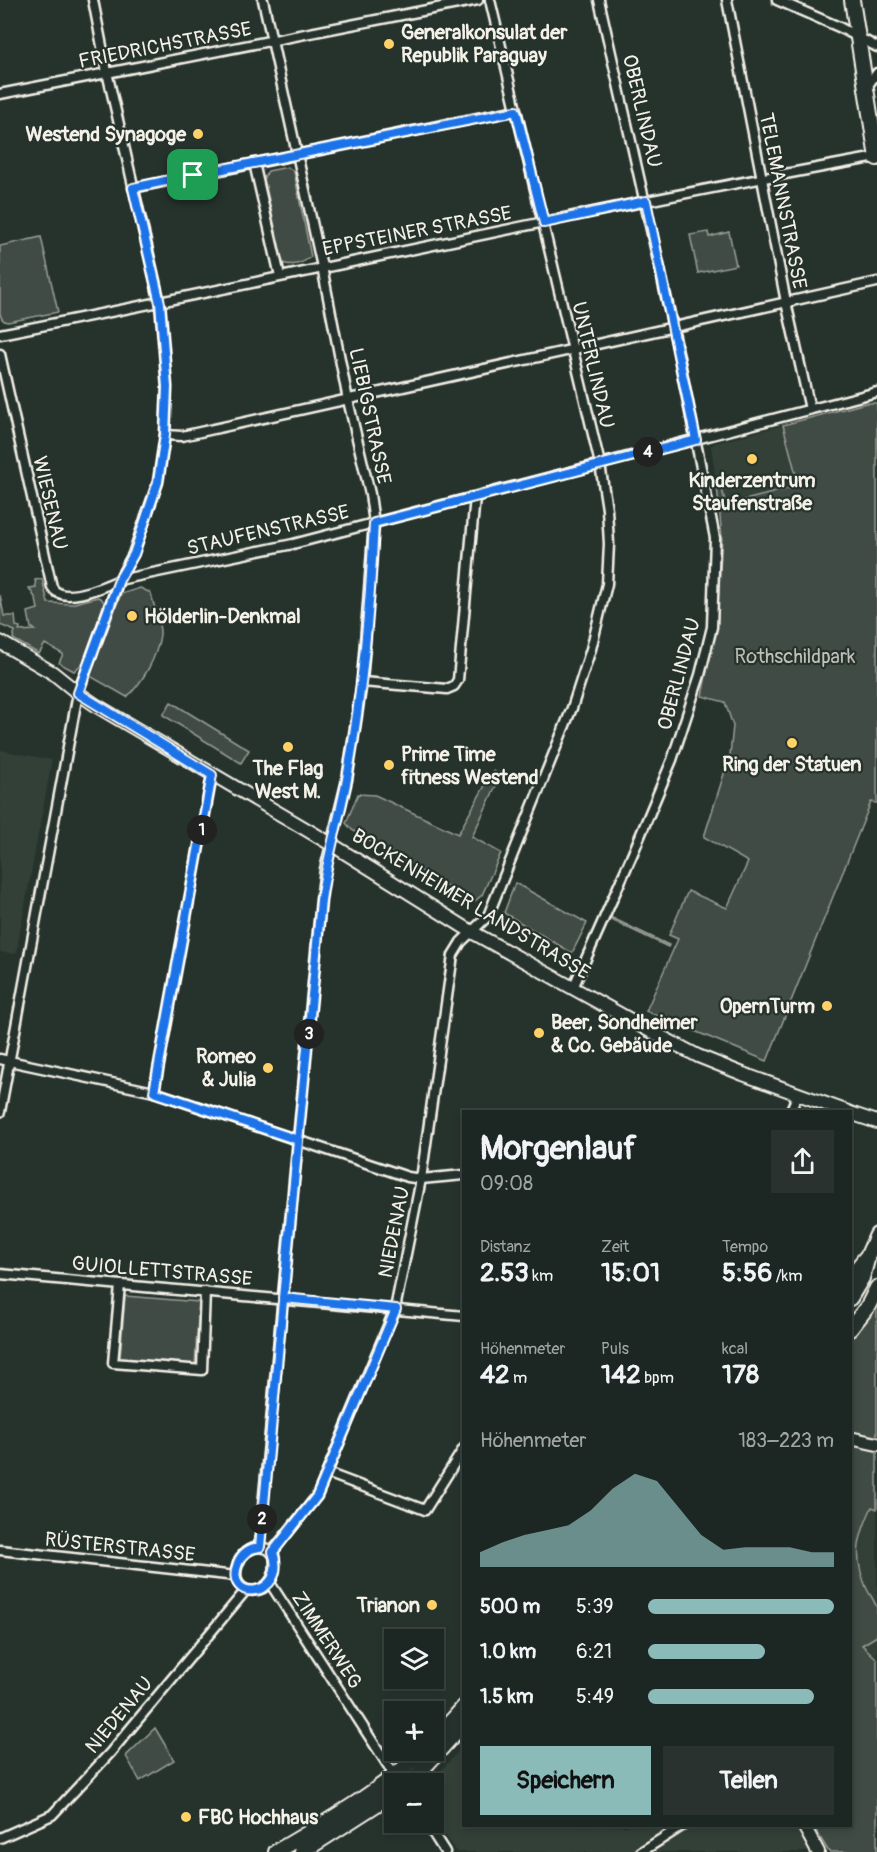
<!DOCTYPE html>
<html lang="de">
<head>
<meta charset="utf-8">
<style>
	body { margin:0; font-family:Pangolin,sans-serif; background:#29322f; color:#f1f3f6; height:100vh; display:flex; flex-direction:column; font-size:22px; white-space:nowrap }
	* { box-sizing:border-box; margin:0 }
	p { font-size:20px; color:#a0a5a5 }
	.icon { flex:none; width:33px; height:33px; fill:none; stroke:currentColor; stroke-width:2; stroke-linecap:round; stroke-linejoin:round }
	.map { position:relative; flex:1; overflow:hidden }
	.side { position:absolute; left:462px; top:1110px; width:390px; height:717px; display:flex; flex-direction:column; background:#1c2622; border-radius:0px; box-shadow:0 3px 9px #0003,0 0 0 2px #3a4340 }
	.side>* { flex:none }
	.controls { position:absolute; left:384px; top:1629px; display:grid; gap:12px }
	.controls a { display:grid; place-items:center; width:60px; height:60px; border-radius:0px; background:#1c2622; box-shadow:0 3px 9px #0003,0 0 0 2px #3a4340; font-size:30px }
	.pin { position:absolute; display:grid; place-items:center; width:51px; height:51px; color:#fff; margin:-26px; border-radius:12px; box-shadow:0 3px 9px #0006 }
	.km { position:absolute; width:30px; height:30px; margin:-15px; border-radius:50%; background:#222; color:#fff; font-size:16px; line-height:30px; text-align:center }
	.round { display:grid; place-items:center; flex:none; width:63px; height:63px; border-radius:0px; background:#29322f }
	.summary { display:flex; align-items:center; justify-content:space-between; height:102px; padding:0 18px }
	h1 { font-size:33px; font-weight:700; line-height:45px }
	.metrics { display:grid; grid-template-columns:repeat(3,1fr); gap:9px; height:102px; padding:6px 18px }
	.metrics div { display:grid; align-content:center }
	.metrics b { font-size:26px; font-weight:700 }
	.metrics small { font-size:16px; font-weight:400 }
	.metrics p { font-size:16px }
	.chart { height:168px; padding:12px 18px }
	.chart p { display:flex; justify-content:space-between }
	.chart svg { width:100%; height:108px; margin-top:6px; fill:#8bbbb9; opacity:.7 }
	.primary-button { display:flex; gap:12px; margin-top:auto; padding:12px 18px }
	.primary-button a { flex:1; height:69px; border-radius:0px; background:#8bbbb9; color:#111; font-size:24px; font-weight:700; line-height:69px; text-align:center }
	.primary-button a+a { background:#29322f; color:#f1f3f6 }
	ul { padding:0 18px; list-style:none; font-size:20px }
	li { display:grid; grid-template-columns:96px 72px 1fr; align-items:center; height:45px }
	li i { height:15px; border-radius:8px; background:#8bbbb9 }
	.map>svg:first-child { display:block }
</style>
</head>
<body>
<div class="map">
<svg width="877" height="1852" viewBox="0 0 877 1852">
	<rect width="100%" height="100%" fill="#26332d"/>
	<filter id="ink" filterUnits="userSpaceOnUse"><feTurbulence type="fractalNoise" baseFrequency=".0167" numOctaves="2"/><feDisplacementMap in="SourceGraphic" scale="12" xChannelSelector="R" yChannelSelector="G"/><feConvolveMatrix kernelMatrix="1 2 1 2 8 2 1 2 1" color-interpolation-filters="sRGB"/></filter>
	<g filter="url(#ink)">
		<g fill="#333f39">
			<polygon points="783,425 799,486 726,505 721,486 717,486 711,446 716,443"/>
			<polygon points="0,750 52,760 16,954 0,952"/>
			<polygon points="873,1507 877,1509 877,1607 862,1578 858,1553 861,1533"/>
			<polygon points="877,1636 877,1659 862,1645"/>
			<polygon points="463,1746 464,1826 813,1826 829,1852 456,1852 434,1818 434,1784 429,1784"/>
		</g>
		<g fill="#414b45" stroke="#9a9e96" stroke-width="1.5">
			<path d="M288 167 294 172 311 257C303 263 292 267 283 263L264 178 268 171Z"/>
			<polygon points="708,232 709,237 729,232 736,265 698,273 690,235"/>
			<path d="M41 237 58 312 8 322C2 321 1 318 0 313V246Z"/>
			<polygon points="866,403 877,403 877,803 871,802 767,1061 646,1011 678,939 669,935 688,891 727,908 748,862 704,837 730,755 733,726 725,702 702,696 717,620 722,537 717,486 721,485 726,505 799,486 783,425"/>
			<polygon points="42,579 48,603 71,604 98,597 102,599 104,603 85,661 74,671 59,663 63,654 45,644 39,654 13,639 15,631 0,625 0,595 4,616 15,616 16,626 20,627 19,631 35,630 33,628 31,628 28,612 38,609 36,599 29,588 36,587 35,580"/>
			<path d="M140 588 151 593C153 604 161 624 160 635 157 657 143 682 127 697L90 676 121 594Z"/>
			<polygon points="171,702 249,750 241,763 163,715"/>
			<polygon points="493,771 501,775 472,837 501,853 482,895 475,901 470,900 352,830 346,823 358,794 375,795 458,834"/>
			<polygon points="515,883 587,923 572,953 504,913"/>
			<path d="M877 1288V1509L872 1507C858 1537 853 1556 866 1587 869 1594 875 1601 877 1608 877 1616 877 1627 877 1636L862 1645 877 1659V1852H829L813 1826H850V1329Z"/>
			<polygon points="125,1296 199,1302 195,1364 120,1359"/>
			<polygon points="155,1728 174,1760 140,1781 126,1756"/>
		</g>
		<polygon fill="#676f68" stroke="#9fa39b" stroke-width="1.5" points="610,917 669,945 668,947 609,919"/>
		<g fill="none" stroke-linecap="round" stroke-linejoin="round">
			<g stroke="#f4f1e8" stroke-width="13">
				<g id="minor">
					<polyline points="727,0 786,302 810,409"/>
					<polyline points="777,0 839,27 877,47"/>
					<polyline points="866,88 877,73"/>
					<polyline points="0,94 478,0"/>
					<polyline points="254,163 280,276"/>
					<polyline points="133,188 516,110"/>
					<path d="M0 334C293 277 583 210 877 157"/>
					<path d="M0 354 52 587C62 606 105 586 119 580L293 544 877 392"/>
					<polyline points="165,435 182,436 877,282"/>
					<polyline points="362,682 447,689 454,686 458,680 475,497"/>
					<polyline points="573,988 633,853 672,760 700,675 712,627 715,538 673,327 599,0"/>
					<polyline points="0,1059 154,1092 408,1177 421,1179 464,1175"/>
					<polyline points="154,1092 212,775"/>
					<polyline points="0,1112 78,693 119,580 133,554 158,482 165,435 167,387 160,303 107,72 93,0"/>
					<polyline points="790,1112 798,1094"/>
					<polyline points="0,1274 464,1316"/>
					<polyline points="120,1285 113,1363 202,1370 205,1292"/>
					<polyline points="327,1473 425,1510 464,1448"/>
					<polyline points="259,1547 321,900 325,869 347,780 362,682 374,523 370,494 348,400 322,267 263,0"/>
					<path d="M259 1547 268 1549 274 1555C282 1602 225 1600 238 1564 242 1553 249 1548 259 1547Z"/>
					<polyline points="0,1550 236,1576"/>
					<polyline points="272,1552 317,1496 395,1309 421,1179 453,955 461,942 488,916 572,708 591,649 607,584 609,544 607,509 600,464 490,0"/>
					<polyline points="270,1583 400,1784"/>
					<polyline points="426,1822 445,1852"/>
					<polyline points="0,1838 52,1815 110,1753 246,1590"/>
					<polyline points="641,1852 682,1826"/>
				</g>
			</g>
			<g stroke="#f4f1e8" stroke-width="16">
				<g id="secondary">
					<polyline points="0,642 53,673 78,693 97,706 331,844 472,932 652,1032 698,1056 743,1074 848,1112"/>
					<polyline points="850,1113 877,1122"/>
					<polyline points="850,1438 877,1444"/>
					<polyline points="804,1826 818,1852"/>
				</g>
			</g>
			<g stroke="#f4f1e8" stroke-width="18">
				<g id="primary">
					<polyline points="852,0 877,158"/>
					<polyline points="850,1277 868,1255 877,1235"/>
					<polyline points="850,1298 862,1278 867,1260"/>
					<polyline points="850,1329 868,1306 877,1288"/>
					<polyline points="434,1741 464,1707"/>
					<polyline points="406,1784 418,1774 464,1723"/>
					<path d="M276 1852C328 1821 380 1792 424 1750"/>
					<polyline points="302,1852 394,1793"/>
				</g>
			</g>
			<use href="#minor" stroke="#26332d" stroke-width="8"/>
			<use href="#secondary" stroke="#26332d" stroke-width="12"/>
			<use href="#primary" stroke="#26332d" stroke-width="14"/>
		</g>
	</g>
	<g fill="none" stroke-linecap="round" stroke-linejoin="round" filter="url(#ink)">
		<g stroke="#fff" stroke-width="12">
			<path id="route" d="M193 175 133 188 160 303 167 387 165 435 158 482 134 554 119 580 78 693 212 775 154 1092 298 1140 260 1547C249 1548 242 1553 238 1563 222 1604 289 1598 273 1552L317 1496 396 1309 283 1298C296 1166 309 1033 321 900 327 859 339 820 347 779 362 694 370 608 374 523L696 440 646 201 544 223 516 111 193 175"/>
		</g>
		<use href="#route" stroke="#1a73e8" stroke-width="8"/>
	</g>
	<g fill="#ffd166" stroke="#26332d" stroke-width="2">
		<circle cx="389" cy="44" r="6"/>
		<circle cx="198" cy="134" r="6"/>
		<circle cx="752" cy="459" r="6"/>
		<circle cx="132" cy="616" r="6"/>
		<circle cx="792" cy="743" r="6"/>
		<circle cx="288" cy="747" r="6"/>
		<circle cx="389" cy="765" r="6"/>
		<circle cx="827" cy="1006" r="6"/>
		<circle cx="539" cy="1033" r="6"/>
		<circle cx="268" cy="1068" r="6"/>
		<circle cx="432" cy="1605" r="6"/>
		<circle cx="186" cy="1817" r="6"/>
	</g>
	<g text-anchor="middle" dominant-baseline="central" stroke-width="4.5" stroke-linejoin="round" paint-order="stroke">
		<g font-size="20" font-weight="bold" fill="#f4f1e8" stroke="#26332d" text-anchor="start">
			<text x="401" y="32">Generalkonsulat der<tspan x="401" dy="23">Republik Paraguay</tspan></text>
			<text x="186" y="134" text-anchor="end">Westend Synagoge</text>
			<text x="752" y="480" text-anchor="middle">Kinderzentrum<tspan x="752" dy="23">Staufenstraße</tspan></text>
			<text x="144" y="616">Hölderlin-Denkmal</text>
			<text x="401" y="754">Prime Time<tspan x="401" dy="23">fitness Westend</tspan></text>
			<text x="792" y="764" text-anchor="middle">Ring der Statuen</text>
			<text x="288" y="768" text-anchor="middle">The Flag<tspan x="288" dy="23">West M.</tspan></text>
			<text x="815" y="1006" text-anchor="end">OpernTurm</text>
			<text x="551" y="1022">Beer, Sondheimer<tspan x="551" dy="23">&amp; Co. Gebäude</tspan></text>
			<text x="256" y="1056" text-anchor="end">Romeo<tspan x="256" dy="23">&amp; Julia</tspan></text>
			<text x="420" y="1605" text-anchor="end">Trianon</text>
			<text x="198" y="1817">FBC Hochhaus</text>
		</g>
		<g font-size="20" fill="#f4f1e8" stroke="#26332d">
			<text transform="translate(165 45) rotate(-11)">FRIEDRICHSTRASSE</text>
			<text transform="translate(642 111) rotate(77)">OBERLINDAU</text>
			<text transform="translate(783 201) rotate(79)">TELEMANNSTRASSE</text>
			<text transform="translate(417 231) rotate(-11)">EPPSTEINER STRASSE</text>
			<text transform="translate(593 365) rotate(77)">UNTERLINDAU</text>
			<text transform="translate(370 416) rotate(78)">LIEBIGSTRASSE</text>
			<text transform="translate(50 503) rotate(77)">WIESENAU</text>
			<text transform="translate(268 530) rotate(-13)">STAUFENSTRASSE</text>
			<text transform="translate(679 674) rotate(-75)">OBERLINDAU</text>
			<text transform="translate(471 904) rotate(31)">BOCKENHEIMER LANDSTRASSE</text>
			<text transform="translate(394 1232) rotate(-79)">NIEDENAU</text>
			<text transform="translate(162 1271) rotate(5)">GUIOLLETTSTRASSE</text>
			<text transform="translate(120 1547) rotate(6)">RÜSTERSTRASSE</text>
			<text transform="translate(327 1640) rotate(57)">ZIMMERWEG</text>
			<text transform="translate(119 1715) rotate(-50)">NIEDENAU</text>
		</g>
		<g font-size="20" fill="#bebfb7" stroke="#26332d">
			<text x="795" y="656">Rothschildpark</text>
		</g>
	</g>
</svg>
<div class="controls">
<a><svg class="icon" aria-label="layers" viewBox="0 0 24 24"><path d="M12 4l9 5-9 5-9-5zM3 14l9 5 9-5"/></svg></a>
<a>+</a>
<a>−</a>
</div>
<div class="pin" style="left:193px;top:175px;background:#1e9e55"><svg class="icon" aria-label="arrive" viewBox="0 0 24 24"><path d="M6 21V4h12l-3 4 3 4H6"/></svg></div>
<b class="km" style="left:202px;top:830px">1</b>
<b class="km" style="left:262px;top:1519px">2</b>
<b class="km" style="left:309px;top:1034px">3</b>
<b class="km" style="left:648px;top:452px">4</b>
<section class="side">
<div class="summary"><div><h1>Morgenlauf</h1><p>09:08</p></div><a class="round"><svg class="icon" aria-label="share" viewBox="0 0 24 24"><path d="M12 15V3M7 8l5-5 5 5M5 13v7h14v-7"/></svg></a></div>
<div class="metrics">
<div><p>Distanz</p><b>2.53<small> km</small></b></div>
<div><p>Zeit</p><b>15:01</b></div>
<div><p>Tempo</p><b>5:56<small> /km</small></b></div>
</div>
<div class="metrics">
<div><p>Höhenmeter</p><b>42<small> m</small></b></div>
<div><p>Puls</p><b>142<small> bpm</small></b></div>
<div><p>kcal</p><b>178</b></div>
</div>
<div class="chart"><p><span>Höhenmeter</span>183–223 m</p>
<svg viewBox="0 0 160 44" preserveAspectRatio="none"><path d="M0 44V38L10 34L20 31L30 29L40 27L50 21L60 12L70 6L80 9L90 20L100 31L110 37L120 36L130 36L140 36L150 38L160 38V44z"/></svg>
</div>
<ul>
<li><b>500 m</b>5:39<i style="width:100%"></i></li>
<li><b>1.0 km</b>6:21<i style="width:63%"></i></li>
<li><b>1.5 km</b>5:49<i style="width:89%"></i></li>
</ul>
<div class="primary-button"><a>Speichern</a><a>Teilen</a></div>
</section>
</div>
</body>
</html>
